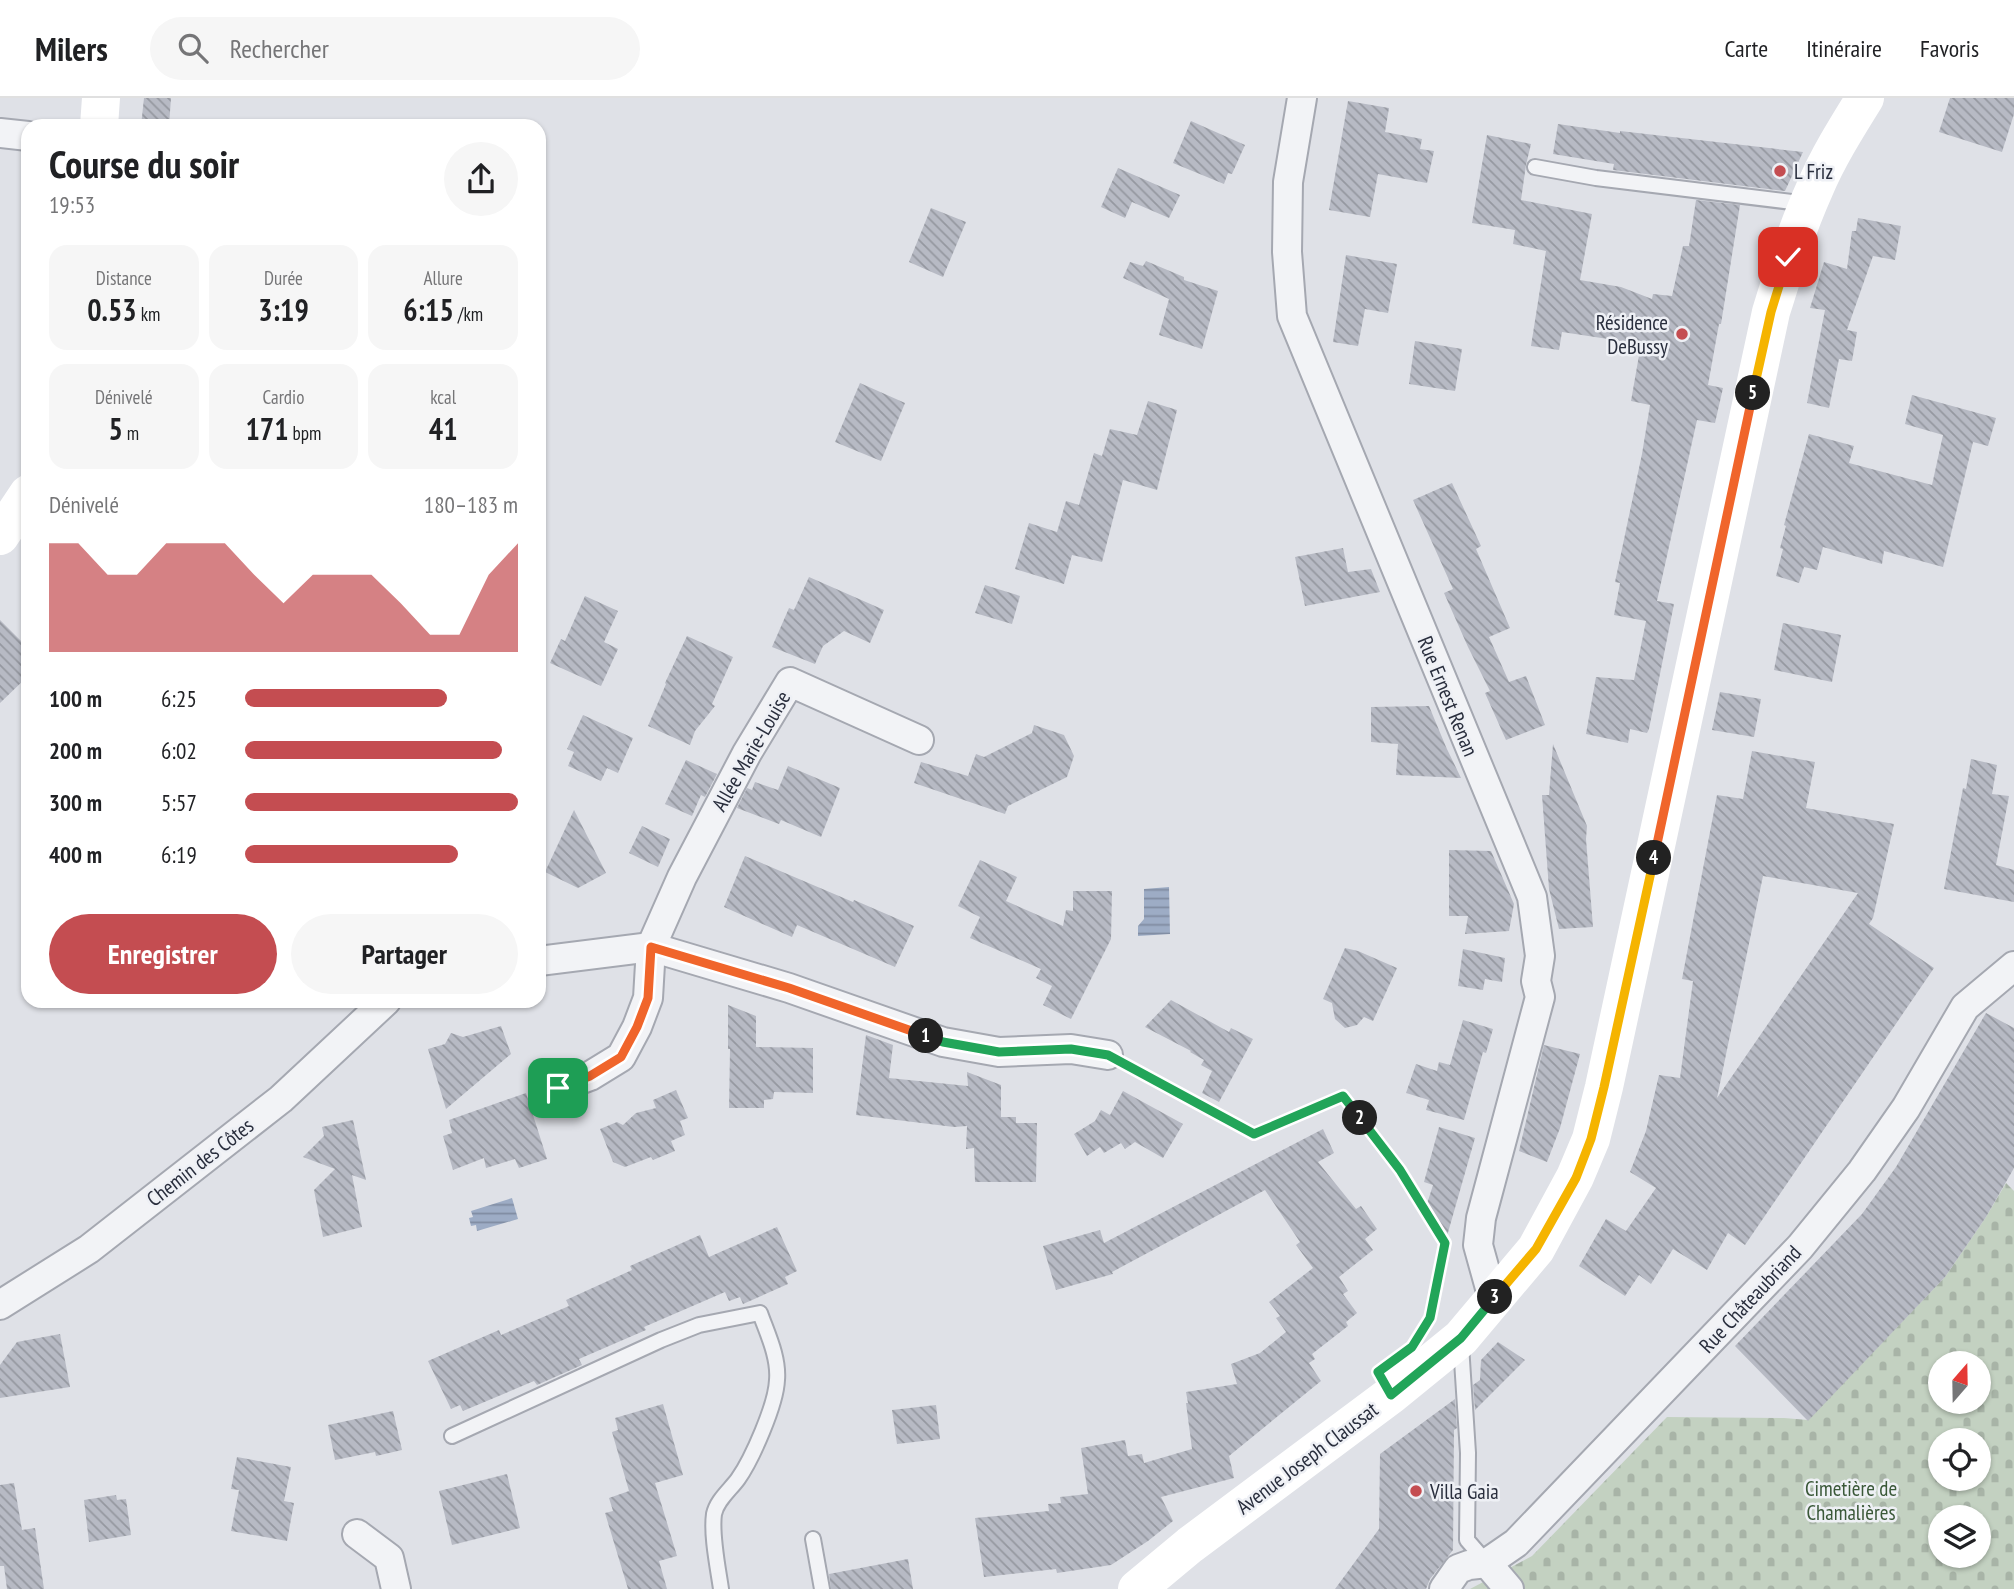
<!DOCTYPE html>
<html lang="fr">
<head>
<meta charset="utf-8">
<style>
	body { margin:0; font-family:"PT Sans Narrow",sans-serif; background:#f6f6f6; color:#202124; height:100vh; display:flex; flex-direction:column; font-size:26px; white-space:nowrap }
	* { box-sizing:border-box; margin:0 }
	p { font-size:23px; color:#757577 }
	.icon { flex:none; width:38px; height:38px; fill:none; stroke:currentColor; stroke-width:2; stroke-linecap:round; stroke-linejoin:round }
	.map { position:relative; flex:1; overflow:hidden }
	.details { position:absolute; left:21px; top:21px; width:525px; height:889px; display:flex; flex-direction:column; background:#fff; border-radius:21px; box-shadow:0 2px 5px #0004 }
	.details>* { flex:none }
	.needle { width:46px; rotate:20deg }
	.tools { position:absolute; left:1928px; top:1253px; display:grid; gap:14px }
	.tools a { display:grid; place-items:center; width:63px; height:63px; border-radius:50%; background:#fff; box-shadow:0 2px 5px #0004; font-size:35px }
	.pin { position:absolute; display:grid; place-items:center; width:60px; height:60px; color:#fff; margin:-30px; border-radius:14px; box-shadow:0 4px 10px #0006 }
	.km { position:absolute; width:35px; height:35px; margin:-18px; border-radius:50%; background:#222; color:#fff; font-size:19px; line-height:35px; text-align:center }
	.round { display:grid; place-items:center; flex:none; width:74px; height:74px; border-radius:37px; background:#f6f6f6 }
	.summary { display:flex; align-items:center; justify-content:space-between; height:119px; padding:0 28px }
	h1 { font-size:38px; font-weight:700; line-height:52px }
	.metrics { display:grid; grid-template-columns:repeat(3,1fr); gap:10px; height:119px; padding:7px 28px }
	.metrics div { display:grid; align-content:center; border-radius:18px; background:#f6f6f6; text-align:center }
	.metrics b { font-size:30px; font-weight:700 }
	.metrics small { font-size:19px; font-weight:400 }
	.metrics p { font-size:19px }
	.chart { height:196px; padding:14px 28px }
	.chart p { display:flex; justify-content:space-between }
	.chart svg { width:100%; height:126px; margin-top:7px; fill:#c44d51; opacity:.7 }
	.cta { display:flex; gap:14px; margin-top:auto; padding:14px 28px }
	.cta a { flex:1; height:80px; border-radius:42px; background:#c44d51; color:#fff; font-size:28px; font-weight:700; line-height:80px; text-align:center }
	.cta a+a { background:#f6f6f6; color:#202124 }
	ul { padding:0 28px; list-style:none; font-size:23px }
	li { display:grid; grid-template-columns:112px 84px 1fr; align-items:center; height:52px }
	li i { height:18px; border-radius:9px; background:#c44d51 }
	header { display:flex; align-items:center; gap:42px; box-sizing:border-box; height:98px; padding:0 35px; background:#fff; border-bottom:2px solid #e0e0e0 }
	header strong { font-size:33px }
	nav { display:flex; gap:38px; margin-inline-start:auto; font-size:24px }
	.search { width:490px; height:63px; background:#f6f6f6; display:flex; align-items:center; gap:18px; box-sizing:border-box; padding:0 24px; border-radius:38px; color:#757577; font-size:26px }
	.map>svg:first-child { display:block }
</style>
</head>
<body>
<header>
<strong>Milers</strong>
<div class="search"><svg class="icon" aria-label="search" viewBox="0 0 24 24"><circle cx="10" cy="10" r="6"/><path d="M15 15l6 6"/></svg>Rechercher</div>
<nav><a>Carte</a><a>Itinéraire</a><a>Favoris</a></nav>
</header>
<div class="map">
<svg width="2014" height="1491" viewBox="0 0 2014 1491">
	<defs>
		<pattern id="cemetery-stones" width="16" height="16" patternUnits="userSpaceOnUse" patternTransform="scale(1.75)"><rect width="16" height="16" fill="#c3d1c1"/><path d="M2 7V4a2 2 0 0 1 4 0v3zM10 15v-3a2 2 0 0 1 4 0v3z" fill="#a8b4a7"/></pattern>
		<pattern id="water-rules" width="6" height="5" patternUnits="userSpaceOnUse" patternTransform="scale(1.75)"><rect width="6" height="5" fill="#9dacc5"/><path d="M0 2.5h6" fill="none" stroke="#808ca1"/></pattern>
		<pattern id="building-back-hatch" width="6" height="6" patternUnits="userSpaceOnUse" patternTransform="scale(1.75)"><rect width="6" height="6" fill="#b7bac4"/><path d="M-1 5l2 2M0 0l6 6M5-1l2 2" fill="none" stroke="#9598a0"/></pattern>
	</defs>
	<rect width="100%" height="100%" fill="#dfe1e7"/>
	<path fill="url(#cemetery-stones)" fill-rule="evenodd" d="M2006 1085 2014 1093V1491H1470L1532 1458 1667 1319 1784 1320 1808 1322 1945 1179 1986 1119ZM1941 1265H1979V1304H1941ZM1941 1342H1979V1381H1941ZM1941 1419H1979V1458H1941Z"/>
	<g fill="url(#water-rules)">
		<polygon points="1169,789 1170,836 1138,838 1138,828 1144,821 1144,791"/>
		<polygon points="512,1100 518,1121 477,1133 476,1127 471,1128 469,1120 473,1119 471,1113"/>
	</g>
	<g fill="url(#building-back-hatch)" fill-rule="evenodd">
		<polygon points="144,0 171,0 169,28 141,28"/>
		<polygon points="1950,0 2014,0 2014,16 2002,54 1939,34"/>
		<polygon points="1348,3 1389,10 1385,34 1422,41 1420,51 1434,53 1427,85 1378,76 1370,119 1329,112"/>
		<polygon points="1191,23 1245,47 1232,76 1228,75 1224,86 1173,65"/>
		<polygon points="1558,26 1620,35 1620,33 1803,54 1785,93 1613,72 1614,66 1553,56"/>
		<polygon points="1487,37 1531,46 1526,67 1521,102 1592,116 1580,182 1621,189 1652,201 1653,196 1672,198 1683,148 1689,148 1696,102 1740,107 1721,226 1719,226 1708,287 1723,290 1715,325 1697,322 1657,503 1674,506 1649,631 1647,635 1630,631 1628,645 1586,636 1596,579 1634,582 1646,523 1614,517 1620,485 1615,484 1642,356 1650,307 1631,303 1641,246 1562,234 1559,252 1531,248 1546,153 1513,146 1515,132 1472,125"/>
		<polygon points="1118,70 1180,97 1169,120 1132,104 1125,120 1101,109"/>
		<polygon points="931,110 966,124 943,179 909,164"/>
		<polygon points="1858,120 1901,128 1895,162 1873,158 1847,232 1857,234 1852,263 1839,261 1829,310 1807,305 1825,212 1810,210 1824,164 1847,171 1852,133 1856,133"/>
		<polygon points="1346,157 1397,166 1388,215 1365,211 1358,248 1333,244"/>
		<polygon points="1146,163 1184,179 1184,182 1218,193 1202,251 1159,237 1169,201 1123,180 1130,164 1143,168"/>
		<polygon points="1415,243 1462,251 1455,293 1409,286"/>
		<polygon points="860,285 905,305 881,363 835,344"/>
		<polygon points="1912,297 1996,320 1988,348 1973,344 1943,469 1884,453 1882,466 1823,449 1817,472 1804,469 1799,485 1776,478 1783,451 1780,450 1786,428 1784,427 1809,336 1854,348 1849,365 1932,387 1943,337 1905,326"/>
		<polygon points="1148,303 1177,312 1157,392 1123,382 1102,464 1072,457 1064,486 1015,471 1029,425 1057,434 1066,403 1079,407 1094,355 1102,358 1110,331 1137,337"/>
		<polygon points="1452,385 1481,448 1476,451 1510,530 1489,539 1509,584 1526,578 1545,627 1506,642 1485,595 1490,593 1468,549 1444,495 1453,491 1413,402"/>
		<polygon points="1343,450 1348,474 1371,471 1380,494 1305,508 1295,459"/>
		<polygon points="809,479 884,512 870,545 844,533 823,548 815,566 772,549 789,510 794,512"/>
		<polygon points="985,487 1020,498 1012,526 975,515"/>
		<polygon points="585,498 618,513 604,544 618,551 601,588 550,565 561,541 565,543"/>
		<polygon points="0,522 28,550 28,578 0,605"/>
		<polygon points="1783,525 1841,537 1832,584 1774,572"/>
		<polygon points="687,538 733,559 712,606 715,608 695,633 690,647 648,628 666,586 665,585"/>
		<polygon points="1720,594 1761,601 1754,639 1712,632"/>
		<polygon points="1429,608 1446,649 1461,680 1396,677 1398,646 1371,644 1371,609"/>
		<polygon points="583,617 633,640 618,675 607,670 601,683 568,668 574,654 567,651"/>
		<polygon points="1034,627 1064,637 1074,658 1067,679 1008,708 1005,716 914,685 921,664 968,678 976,656 984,659 1032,635"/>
		<polygon points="1553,646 1587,728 1586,741 1593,829 1559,831 1549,791 1542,697 1549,697"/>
		<path d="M1752 653 1815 664 1806 710 1894 726 1873 820 1869 826 1934 870 1745 1147 1728 1135 1707 1172 1673 1151 1651 1186 1639 1177 1625 1198 1579 1168 1606 1121 1626 1133 1656 1090 1630 1074 1646 1033 1659 977 1680 980 1693 883 1682 881 1717 697 1743 701ZM1763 778 1858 795 1717 1000Z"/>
		<polygon points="1971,661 1997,667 1992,696 2009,698 1996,767 2014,772 2014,804 1944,791 1963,690 1966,691"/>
		<polygon points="686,662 717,676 705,699 701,697 692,718 665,706"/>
		<polygon points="788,668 840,690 821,739 781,722 779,726 737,710 747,690 752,692 755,684 778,692"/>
		<polygon points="574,712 606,775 578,790 545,774"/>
		<polygon points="642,728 670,741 658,769 629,755"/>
		<polygon points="1449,752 1491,753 1514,806 1509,833 1465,836 1468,818 1449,818"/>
		<polygon points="745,758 853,804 854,802 914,828 895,869 797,827 792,839 724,809"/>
		<polygon points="980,762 1017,779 1006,803 1063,828 1066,812 1073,813 1073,793 1112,793 1111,841 1071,921 1043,907 1052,888 1036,880 1041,871 970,840 980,819 958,808"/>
		<polygon points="1345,850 1358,853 1397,870 1373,923 1364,919 1357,927 1345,930 1335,921 1332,905 1323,901"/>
		<polygon points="1463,851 1505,860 1502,884 1485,881 1483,892 1458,888"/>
		<polygon points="1171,902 1229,934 1231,930 1253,941 1219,1004 1202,995 1212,973 1201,967 1204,962 1190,954 1191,953 1145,929"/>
		<polygon points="728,907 756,918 756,949 813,950 813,995 774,994 773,1001 764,1002 764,1010 729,1010 730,951 728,951"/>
		<polygon points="1986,915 2014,930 2014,1070 1986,1119 1945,1179 1808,1323 1735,1248 1862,1116 1896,1069"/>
		<polygon points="1463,922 1493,931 1486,955 1483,954 1464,1022 1426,1012 1429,1002 1406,995 1416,966 1437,973 1439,964 1450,967"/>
		<polygon points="501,928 511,956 446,1011 428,951 445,946 451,935 463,939"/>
		<polygon points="866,937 893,947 889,980 968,988 967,974 1001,987 1001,1019 1016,1019 1016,1025 1037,1025 1036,1084 975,1084 974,1050 966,1051 967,1028 954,1029 856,1017"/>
		<polygon points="1544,947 1580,956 1560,1030 1547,1064 1519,1053"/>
		<polygon points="676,992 688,1020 680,1023 685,1037 671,1043 675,1053 653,1062 651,1059 625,1069 613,1064 600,1031 617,1024 623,1027 636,1015 656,1010 653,1002"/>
		<polygon points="1123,993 1183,1026 1163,1060 1135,1044 1125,1051 1121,1045 1104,1055 1100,1049 1087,1058 1074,1036 1095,1023 1101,1012 1110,1017"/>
		<polygon points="526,995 547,1061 519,1070 515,1061 486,1070 484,1060 453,1072 443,1038 452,1035 449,1022"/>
		<polygon points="353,1022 366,1082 352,1077 362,1129 323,1139 314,1092 335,1071 303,1059 324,1038 322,1029"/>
		<polygon points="1439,1029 1475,1040 1445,1145 1426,1109 1433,1087 1424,1084"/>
		<polygon points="1323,1031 1334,1055 1318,1064 1356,1111 1361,1108 1377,1131 1365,1141 1373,1152 1339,1179 1348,1193 1343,1196 1357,1215 1346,1224 1348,1228 1312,1256 1315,1261 1309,1265 1321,1283 1229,1358 1234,1380 1161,1399 1173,1423 1148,1443 1111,1467 1057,1475 1056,1471 984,1479 975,1420 1049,1413 1048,1406 1061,1405 1060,1399 1088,1396 1081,1350 1125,1342 1128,1358 1142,1356 1144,1365 1192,1351 1186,1305 1188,1305 1186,1294 1237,1286 1231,1266 1260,1255 1286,1234 1276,1220 1280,1218 1269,1204 1313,1170 1296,1147 1300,1144 1265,1092 1112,1174 1113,1176 1056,1192 1043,1148 1100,1132 1104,1145"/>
		<polygon points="777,1129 797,1173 785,1179 788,1186 743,1206 740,1199 729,1203 725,1194 644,1229 646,1232 579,1261 582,1267 537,1287 534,1283 463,1313 460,1307 451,1311 428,1263 499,1232 501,1237 569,1208 566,1202 632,1172 630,1168 700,1137 709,1159"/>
		<polygon points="60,1236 70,1289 0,1300 0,1267 17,1244"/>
		<polygon points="1498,1244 1525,1262 1475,1312 1473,1287 1480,1282 1481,1262"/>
		<polygon points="1455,1301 1457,1330 1454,1332 1453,1452 1430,1481 1426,1491 1335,1491 1379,1431 1380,1356"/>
		<polygon points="663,1306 683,1377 655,1385 677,1458 659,1463 667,1491 628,1491 605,1415 613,1413 609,1400 629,1393 612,1334 618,1332 615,1320"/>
		<polygon points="936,1307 940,1341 897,1346 892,1312"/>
		<polygon points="393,1313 402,1352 376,1358 375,1354 335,1362 328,1327"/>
		<polygon points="237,1359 291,1369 284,1403 294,1405 287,1443 231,1433 239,1392 231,1391"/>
		<polygon points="507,1376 520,1430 452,1447 439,1393"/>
		<polygon points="14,1385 22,1432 35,1430 44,1491 7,1491 4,1468 0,1468 0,1387"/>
		<polygon points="116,1397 117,1402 126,1401 131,1437 89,1444 84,1402"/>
		<polygon points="908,1461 913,1491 831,1491 829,1476"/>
	</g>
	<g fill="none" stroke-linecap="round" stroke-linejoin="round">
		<g stroke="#a5a8b1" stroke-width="18">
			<g id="lane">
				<polyline points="1535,69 1596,80 1808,106"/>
				<polyline points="1461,1247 1468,1355 1467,1442 1487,1465"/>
				<path d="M452 1338 661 1242 699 1227 760 1215C767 1235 779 1259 777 1282 776 1307 752 1361 738 1381 730 1392 717 1402 714 1416 711 1437 718 1470 721 1491"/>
				<polyline points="813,1441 822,1491"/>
			</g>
		</g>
		<g stroke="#a5a8b1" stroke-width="32">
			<g id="street">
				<polyline points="1302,0 1288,84 1287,154 1292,218 1532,799 1540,858 1536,883 1540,899 1481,1120 1478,1147 1493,1201"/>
				<polyline points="0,35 28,38"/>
				<polyline points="539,863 651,849 789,890 943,944 999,954 1071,951 1108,957"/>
				<polyline points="558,990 590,978 621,959 637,929 648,900 651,849 682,779 747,655 790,584 919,642"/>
				<polyline points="0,1207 89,1151 281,1001 386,903"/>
				<polyline points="357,1436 389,1460 396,1491"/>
				<polyline points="1487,1465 1509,1491"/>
				<polyline points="1444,1491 1458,1471 1469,1467 1487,1465 1516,1445 1800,1149 1862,1073 1906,1010 1965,909 2014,868"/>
			</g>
		</g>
		<polyline stroke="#babcc2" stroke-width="4.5" stroke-dasharray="5 5" stroke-linecap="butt" points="1132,970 1254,1036 1343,998 1400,1072 1445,1145 1431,1217"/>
		<use href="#lane" stroke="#f2f3f6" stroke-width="14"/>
		<use href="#street" stroke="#f2f3f6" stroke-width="28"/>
		<g stroke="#fff" stroke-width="38">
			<polyline points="99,28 101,0"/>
			<polyline points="0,438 28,396"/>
			<path d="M1137 1491 1190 1447 1391 1297 1461 1240 1536 1151 1575 1079 1591 1041 1604 989 1771 214C1784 172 1797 130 1815 90 1828 59 1847 29 1865 0"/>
		</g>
	</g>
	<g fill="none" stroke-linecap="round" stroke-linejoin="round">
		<g stroke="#fff" stroke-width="14">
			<polyline id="split-1" points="558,990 590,978 621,959 637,929 648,900 651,849 789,890 926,938"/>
		</g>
		<g stroke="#fff" stroke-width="14">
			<polyline id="split-2" points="926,938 943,944 999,954 1071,951 1108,957 1254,1036 1343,998 1360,1020"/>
		</g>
		<g stroke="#fff" stroke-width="14">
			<polyline id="split-3" points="1360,1020 1400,1072 1445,1145 1430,1220 1412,1249 1378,1274 1391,1297 1461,1240 1495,1199"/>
		</g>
		<g stroke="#fff" stroke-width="14">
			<polyline id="split-4" points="1495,1199 1536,1151 1576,1080 1591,1041 1604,989 1654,760"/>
		</g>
		<g stroke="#fff" stroke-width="14">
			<polyline id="split-5" points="1654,760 1753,295"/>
		</g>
		<g stroke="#fff" stroke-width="14">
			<polyline id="split-6" points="1753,295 1771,214 1788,159"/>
		</g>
		<use href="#split-1" stroke="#f0652b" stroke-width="9"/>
		<use href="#split-2" stroke="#22a559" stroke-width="9"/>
		<use href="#split-3" stroke="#22a559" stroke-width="9"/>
		<use href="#split-4" stroke="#f5b400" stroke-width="9"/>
		<use href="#split-5" stroke="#f0652b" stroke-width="9"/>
		<use href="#split-6" stroke="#f5b400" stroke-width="9"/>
	</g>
	<g fill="#c44d51" stroke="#eef0f5" stroke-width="2.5">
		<circle cx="1780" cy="73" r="7"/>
		<circle cx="1682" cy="236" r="7"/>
		<circle cx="1416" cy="1393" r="7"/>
	</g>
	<g text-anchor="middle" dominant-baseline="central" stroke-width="5" stroke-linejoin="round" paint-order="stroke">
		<g font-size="21" fill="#292e3d" stroke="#eef0f5" text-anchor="start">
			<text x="1794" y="73">L Friz</text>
			<text x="1668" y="224" text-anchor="end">Résidence<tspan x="1668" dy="24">DeBussy</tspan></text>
			<text x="1430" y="1393">Villa Gaia</text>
		</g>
		<g font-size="21" fill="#292e3d" stroke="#eef0f5">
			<text transform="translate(1448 598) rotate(68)">Rue Ernest Renan</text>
			<text transform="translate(751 653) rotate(-60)">Allée Marie-Louise</text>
			<text transform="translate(200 1064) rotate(-38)">Chemin des Côtes</text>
			<text transform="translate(1750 1201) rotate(-47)">Rue Châteaubriand</text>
			<text transform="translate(1307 1360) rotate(-37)">Avenue Joseph Claussat</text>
		</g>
		<g font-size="21" fill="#3a5838" stroke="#eef0f5">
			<text x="1851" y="1390">Cimetière de<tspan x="1851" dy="24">Chamalières</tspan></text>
		</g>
	</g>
</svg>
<div class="tools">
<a><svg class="needle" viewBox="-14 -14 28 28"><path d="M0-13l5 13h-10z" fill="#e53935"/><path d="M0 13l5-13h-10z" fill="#757577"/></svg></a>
<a><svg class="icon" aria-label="locate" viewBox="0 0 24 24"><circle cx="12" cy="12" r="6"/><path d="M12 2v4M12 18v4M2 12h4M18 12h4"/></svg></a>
<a><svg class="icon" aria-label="layers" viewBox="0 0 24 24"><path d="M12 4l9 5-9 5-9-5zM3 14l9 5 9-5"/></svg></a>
</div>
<div class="pin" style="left:558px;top:990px;background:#1e9e55"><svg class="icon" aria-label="arrive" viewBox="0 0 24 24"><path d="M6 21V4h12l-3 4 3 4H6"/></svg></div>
<div class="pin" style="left:1788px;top:159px;background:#d93025"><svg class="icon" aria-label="check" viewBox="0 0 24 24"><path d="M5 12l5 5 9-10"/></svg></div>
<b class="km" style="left:926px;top:938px">1</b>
<b class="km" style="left:1360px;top:1020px">2</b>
<b class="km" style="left:1495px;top:1199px">3</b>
<b class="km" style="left:1654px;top:760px">4</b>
<b class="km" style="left:1753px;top:295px">5</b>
<section class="details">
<div class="summary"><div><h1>Course du soir</h1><p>19:53</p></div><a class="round"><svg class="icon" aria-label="share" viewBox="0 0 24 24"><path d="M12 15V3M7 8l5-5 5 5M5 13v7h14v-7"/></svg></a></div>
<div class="metrics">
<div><p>Distance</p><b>0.53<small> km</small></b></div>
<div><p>Durée</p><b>3:19</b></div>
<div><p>Allure</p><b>6:15<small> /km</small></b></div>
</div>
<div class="metrics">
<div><p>Dénivelé</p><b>5<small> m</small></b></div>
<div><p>Cardio</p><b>171<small> bpm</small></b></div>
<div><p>kcal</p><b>41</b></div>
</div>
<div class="chart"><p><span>Dénivelé</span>180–183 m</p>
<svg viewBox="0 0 160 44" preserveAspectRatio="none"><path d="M0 44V6L10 6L20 17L30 17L40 6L50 6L60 6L70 17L80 27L90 17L100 17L110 17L120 27L130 38L140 38L150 17L160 6V44z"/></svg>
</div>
<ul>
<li><b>100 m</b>6:25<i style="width:74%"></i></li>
<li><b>200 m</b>6:02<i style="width:94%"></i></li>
<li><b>300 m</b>5:57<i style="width:100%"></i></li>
<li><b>400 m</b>6:19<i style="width:78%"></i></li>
</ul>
<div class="cta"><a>Enregistrer</a><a>Partager</a></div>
</section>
</div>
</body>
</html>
